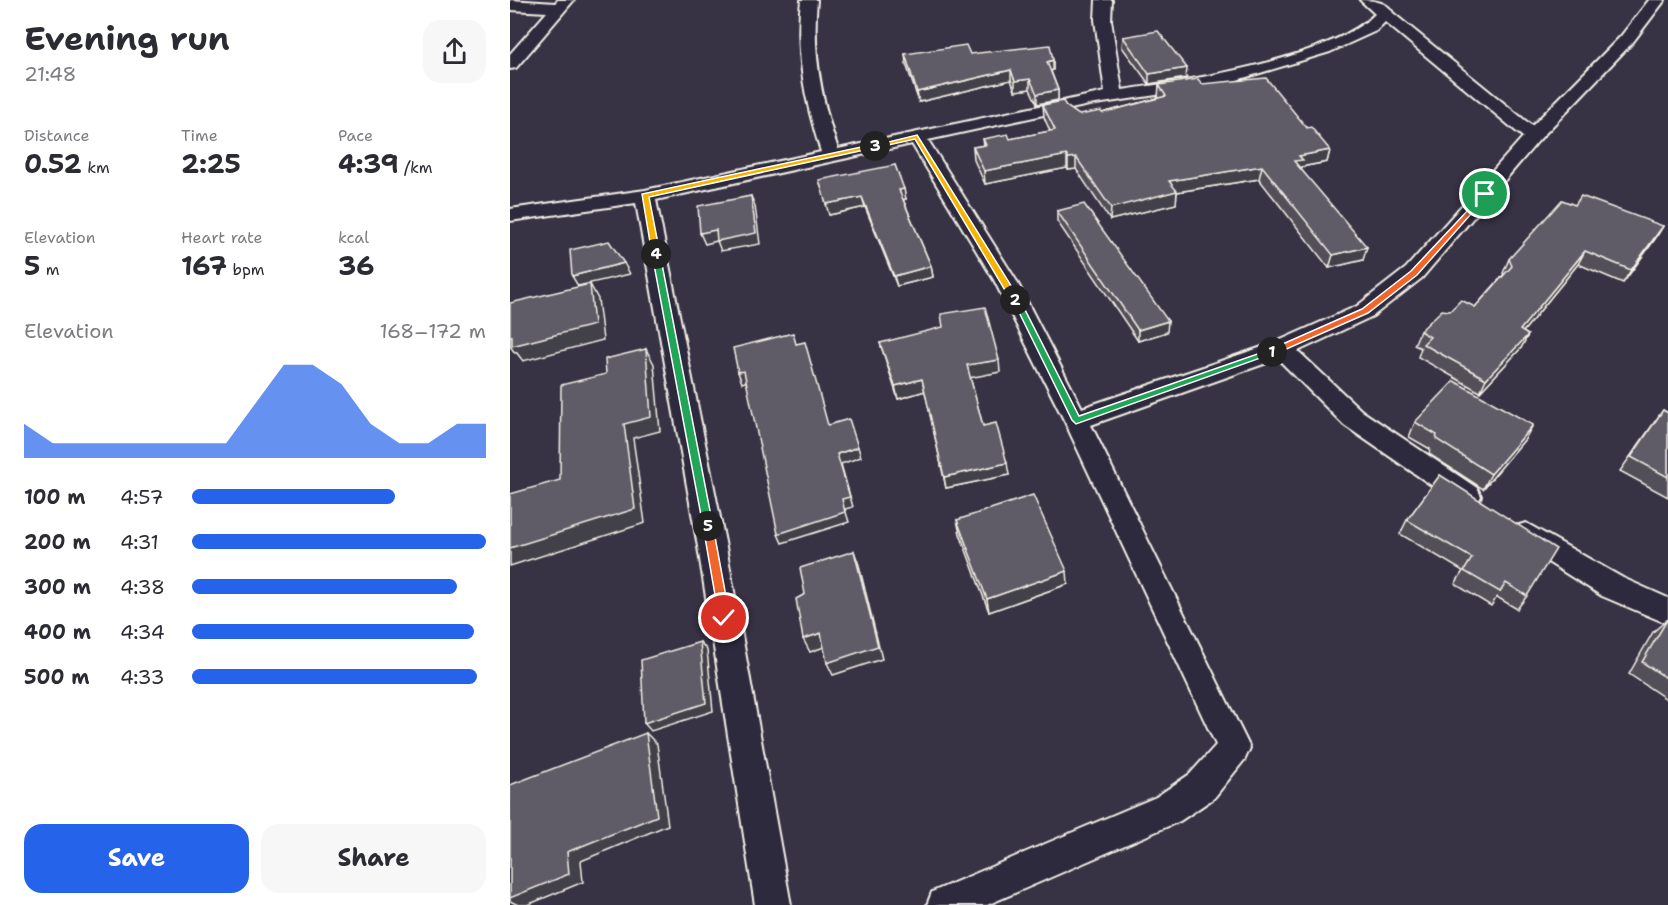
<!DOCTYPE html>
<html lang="en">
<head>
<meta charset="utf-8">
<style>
	body { margin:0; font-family:"Shantell Sans",sans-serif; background:#f7f7f7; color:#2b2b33; height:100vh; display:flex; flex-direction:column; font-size:22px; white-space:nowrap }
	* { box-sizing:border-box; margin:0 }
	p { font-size:20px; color:#7c7c81 }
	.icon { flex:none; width:33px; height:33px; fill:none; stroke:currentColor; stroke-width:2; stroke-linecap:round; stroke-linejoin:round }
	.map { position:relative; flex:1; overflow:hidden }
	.details { display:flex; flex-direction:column; background:#fff; width:510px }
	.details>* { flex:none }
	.pin { position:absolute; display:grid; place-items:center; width:51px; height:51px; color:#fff; margin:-26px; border:3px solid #fff; border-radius:50%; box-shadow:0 2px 6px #0007 }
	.km { position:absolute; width:30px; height:30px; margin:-15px; border-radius:50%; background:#222; color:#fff; font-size:16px; line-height:30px; text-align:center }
	.round { display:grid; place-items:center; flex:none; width:63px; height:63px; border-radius:18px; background:#f7f7f7 }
	.summary { display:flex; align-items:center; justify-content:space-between; height:102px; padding:0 24px }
	h1 { font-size:33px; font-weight:700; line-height:45px }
	.metrics { display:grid; grid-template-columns:repeat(3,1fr); gap:9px; height:102px; padding:6px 24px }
	.metrics div { display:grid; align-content:center }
	.metrics b { font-size:26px; font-weight:700 }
	.metrics small { font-size:16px; font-weight:400 }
	.metrics p { font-size:16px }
	.chart { height:168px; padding:12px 24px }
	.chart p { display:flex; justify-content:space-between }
	.chart svg { width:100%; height:108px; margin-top:6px; fill:#2563eb; opacity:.7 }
	.action { display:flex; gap:12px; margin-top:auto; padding:12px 24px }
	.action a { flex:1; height:69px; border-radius:18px; background:#2563eb; color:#fff; font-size:24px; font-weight:700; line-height:69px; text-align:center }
	.action a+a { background:#f7f7f7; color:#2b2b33 }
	ul { padding:0 24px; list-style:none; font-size:20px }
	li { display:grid; grid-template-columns:96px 72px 1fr; align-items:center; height:45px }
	li i { height:15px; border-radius:8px; background:#2563eb }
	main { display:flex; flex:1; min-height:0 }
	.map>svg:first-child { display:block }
</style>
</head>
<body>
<main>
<section class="details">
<div class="summary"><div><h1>Evening run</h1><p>21:48</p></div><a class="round"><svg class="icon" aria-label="share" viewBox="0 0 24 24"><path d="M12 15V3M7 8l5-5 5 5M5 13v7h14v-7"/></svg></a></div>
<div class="metrics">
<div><p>Distance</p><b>0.52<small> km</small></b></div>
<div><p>Time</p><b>2:25</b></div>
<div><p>Pace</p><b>4:39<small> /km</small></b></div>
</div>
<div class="metrics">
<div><p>Elevation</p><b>5<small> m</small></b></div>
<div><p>Heart rate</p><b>167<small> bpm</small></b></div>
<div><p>kcal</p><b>36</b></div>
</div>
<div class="chart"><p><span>Elevation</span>168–172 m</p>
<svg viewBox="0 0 160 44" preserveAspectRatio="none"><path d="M0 44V30L10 38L20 38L30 38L40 38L50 38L60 38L70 38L80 22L90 6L100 6L110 14L120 30L130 38L140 38L150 30L160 30V44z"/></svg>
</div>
<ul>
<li><b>100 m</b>4:57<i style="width:69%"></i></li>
<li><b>200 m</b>4:31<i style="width:100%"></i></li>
<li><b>300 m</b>4:38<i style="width:90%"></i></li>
<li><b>400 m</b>4:34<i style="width:96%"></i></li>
<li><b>500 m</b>4:33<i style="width:97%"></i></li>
</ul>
<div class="action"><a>Save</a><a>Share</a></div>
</section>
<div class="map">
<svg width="1158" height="905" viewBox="0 0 1158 905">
	<rect width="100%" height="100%" fill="#373244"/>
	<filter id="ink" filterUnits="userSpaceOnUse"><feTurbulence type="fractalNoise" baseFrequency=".0167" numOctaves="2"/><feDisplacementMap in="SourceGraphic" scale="12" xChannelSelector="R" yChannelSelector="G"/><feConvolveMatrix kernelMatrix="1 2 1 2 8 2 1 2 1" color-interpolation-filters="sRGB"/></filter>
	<g filter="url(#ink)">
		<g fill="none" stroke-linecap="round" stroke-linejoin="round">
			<g stroke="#f4f1e8" stroke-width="4">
				<g id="street">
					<polygon points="0,0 45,3 48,0 64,0 6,68 0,69 0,54 37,12 0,10"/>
					<path d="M291 0H307C302 52 311 100 328 149L595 92 585 20 586 0H602L601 20 612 90C676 81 820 59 865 14L850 0C863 0 878 2 883 13L1022 126 1111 36 1139 0H1155L1123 42 1029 140 912 278 863 316 788 351 852 411 967 488 971 496 967 504 958 507 949 504 834 425 768 359 581 425 740 748 735 759 704 798 670 821 477 905H417L422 892 646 797 680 774 706 745 554 420 484 280 402 144 146 200 216 547 281 905H245L188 547 126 203 0 221V209L135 190 311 152C295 102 285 53 291 0ZM875 22 1013 137 896 268 847 306 764 343 572 408 506 280 418 140 579 105 707 86 820 52 866 31Z"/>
					<polygon points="1016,523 1113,578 1158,598 1158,624 1092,596 1006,542 1002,534 1006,526"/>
				</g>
			</g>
			<use href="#street" fill="#2f2a3d" fill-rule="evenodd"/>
		</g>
		<g fill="#524f59" stroke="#f4f1e8" stroke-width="1.5">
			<polygon points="613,37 676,78 639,84 612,47"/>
			<polygon points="395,54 543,60 543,70 541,71 548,90 548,100 527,104 520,89 505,91 501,80 409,102 396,64"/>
			<polygon points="692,84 797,128 820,150 817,162 791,167 791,169 853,260 819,268 749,179 667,192 666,204 600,220 566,169 558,170 557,168 475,184 464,160 463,147 474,145 473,139 500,139 540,131 534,117 533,105 556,106 569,115 592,113 648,98 649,85"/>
			<polygon points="385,165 396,199 393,199 421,266 423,277 387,286 355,207 319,215"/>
			<polygon points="547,211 657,332 628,341 547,221"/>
			<polygon points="1153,226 1145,239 1113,283 1068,264 1013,332 1018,335 1011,348 970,392 908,357 911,348 904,345 910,331 940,311 965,307 994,274 993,273 999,259"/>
			<polygon points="370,343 490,372 460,377 473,426 499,475 436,488 415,391 388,399 374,355"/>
			<polygon points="1153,410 1158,413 1158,497 1110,471"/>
			<polygon points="905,422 1015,439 973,489 919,454 920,449 899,437"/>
			<polygon points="930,475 1017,596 1007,609 987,597 981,606 945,584 953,571 890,534 897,520"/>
			<polygon points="447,520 558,584 479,612 450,534"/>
			<polygon points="1157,620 1158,620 1158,700 1119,674 1143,632"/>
		</g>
		<g fill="#424048" stroke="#f4f1e8" stroke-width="1.5">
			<polygon points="543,60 543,70 538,72 537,62"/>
			<polygon points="677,68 676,78 639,84 639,74"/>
			<polygon points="501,70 501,80 409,102 407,92"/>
			<polygon points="520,79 520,89 505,91 505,81"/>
			<polygon points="548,90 548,100 527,104 527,94"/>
			<polygon points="820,150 817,162 791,167 790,172 784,161 789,156"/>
			<polygon points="557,155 557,168 475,184 474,171"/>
			<polygon points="566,157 566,169 558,170 558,158"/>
			<polygon points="752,166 749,179 667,192 666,204 600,220 601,208 659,181"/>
			<polygon points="394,189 396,199 391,200 389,190"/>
			<polygon points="241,196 245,206 250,244 211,251 207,241 195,244 190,233"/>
			<polygon points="352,197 355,207 319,215 316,204"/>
			<polygon points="1153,226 1145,239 1113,283 1121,270"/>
			<polygon points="857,247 853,260 819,268 823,255"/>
			<polygon points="1075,251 1068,264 1003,344 1010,330"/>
			<polygon points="114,263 120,274 68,286 62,276"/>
			<polygon points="421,266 423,277 387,286 384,276"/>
			<polygon points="80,284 88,299 93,340 13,361 6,352 5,353 0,346 0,336"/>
			<polygon points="658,321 657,332 628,341 628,330"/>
			<polygon points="1018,335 1011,348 970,392 976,379"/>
			<polygon points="136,349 144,364 150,431 123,438 135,523 0,566 0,548 114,424"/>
			<polygon points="489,360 490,372 459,378 457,365"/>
			<polygon points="234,371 238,381 232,383 228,372"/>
			<polygon points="412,379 415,391 388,399 385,386"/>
			<polygon points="1023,425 1015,439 973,489 981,474"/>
			<polygon points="348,447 351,457 331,464 343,507 335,509 339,522 272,543 268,534 332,499 327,454"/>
			<polygon points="497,463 499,475 436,488 434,477"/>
			<polygon points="344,551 349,565 372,659 323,675 317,663"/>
			<polygon points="557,571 558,584 479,612 477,599"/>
			<polygon points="311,633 317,646 300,652 293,639"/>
			<polygon points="190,642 197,650 203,711 141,731 134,723"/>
			<polygon points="136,733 147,744 158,825 71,861 73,882 17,905 8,905 0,901 0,898 57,852"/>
		</g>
		<g fill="#5f5c67" stroke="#f4f1e8" stroke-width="1.5">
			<polygon points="648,31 677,68 639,74 613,37"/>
			<polygon points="456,45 460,54 540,45 543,60 537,62 548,90 527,94 520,79 505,81 501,70 407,92 395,54"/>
			<polygon points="756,78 797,128 801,127 820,150 789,156 793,160 784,161 857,247 823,255 752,166 659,181 667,191 601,208 566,157 558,158 557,155 474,171 463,147 476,145 473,139 498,134 500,139 545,130 533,105 553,101 556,106 569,115 591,111 592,113 656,96 649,85 688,79 692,84"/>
			<polygon points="385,165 394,189 389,190 421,266 384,276 352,197 316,204 309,180"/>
			<polygon points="241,196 246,233 207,241 206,230 190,233 188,206"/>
			<polygon points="1071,196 1153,226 1121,270 1075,251 1010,330 1018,335 976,379 913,344 920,337 910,331 932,310 940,311 951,300 965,307 1002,266 999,259 1052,200 1065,205"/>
			<polygon points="574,204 658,321 628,330 547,211"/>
			<polygon points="99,241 114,263 62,276 60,250"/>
			<polygon points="80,284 84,325 2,346 2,336 0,336 0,303"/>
			<polygon points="475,307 489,360 457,365 473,426 486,423 497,463 434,477 412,379 385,386 370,343 433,327 431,314"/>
			<polygon points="283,333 286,344 295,342 318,425 339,419 348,447 327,454 340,497 332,499 335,512 268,534 234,371 228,372 223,348"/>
			<polygon points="136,349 141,417 114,424 125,509 0,548 0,494 50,480 51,385 96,374 95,359"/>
			<polygon points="944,381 1023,425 981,474 926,439 927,435 905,422"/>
			<polygon points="1153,410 1158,413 1158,477 1121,457"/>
			<polygon points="930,475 1046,549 1017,596 996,583 990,592 954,571 962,558 897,520"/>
			<polygon points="523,495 557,571 477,599 447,520"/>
			<polygon points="344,551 368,646 317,663 311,633 293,639 286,599 295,594 290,568"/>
			<polygon points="1157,620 1158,620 1158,679 1132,662"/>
			<polygon points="190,642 196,703 134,723 131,660"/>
			<polygon points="136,733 147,816 57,852 59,874 0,898 0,785"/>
		</g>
	</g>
	<polygon fill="#f0652b" stroke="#fff" stroke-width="1.5" points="975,192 977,196 907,275 858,313 765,354 759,354 759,350 852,309 901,271"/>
	<polygon fill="#22a559" stroke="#fff" stroke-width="1.5" points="502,298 510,300 569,416 759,350 767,352 566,424 562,420"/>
	<polygon fill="#f5b400" stroke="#fff" stroke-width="1.5" points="407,135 510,300 508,302 502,302 405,139 365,148 362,146"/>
	<polygon fill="#f5b400" stroke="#fff" stroke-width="1.5" points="365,144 368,147 139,197 150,254 146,256 142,254 132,194"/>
	<polygon fill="#22a559" stroke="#fff" stroke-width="1.5" points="146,251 150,254 203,526 198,530 193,526 142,254"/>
	<polygon fill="#f0652b" stroke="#fff" stroke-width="1.5" points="198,522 203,526 220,618 214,623 209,618 193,526"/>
</svg>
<div class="pin" style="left:975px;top:194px;background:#1e9e55"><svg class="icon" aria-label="arrive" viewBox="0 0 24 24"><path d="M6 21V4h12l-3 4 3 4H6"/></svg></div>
<div class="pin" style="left:214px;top:618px;background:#d93025"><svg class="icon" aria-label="check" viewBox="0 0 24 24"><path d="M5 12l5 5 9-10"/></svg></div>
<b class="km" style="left:762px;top:352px">1</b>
<b class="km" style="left:505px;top:300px">2</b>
<b class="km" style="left:365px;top:146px">3</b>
<b class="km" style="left:146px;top:254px">4</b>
<b class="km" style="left:198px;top:526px">5</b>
</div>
</main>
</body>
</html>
